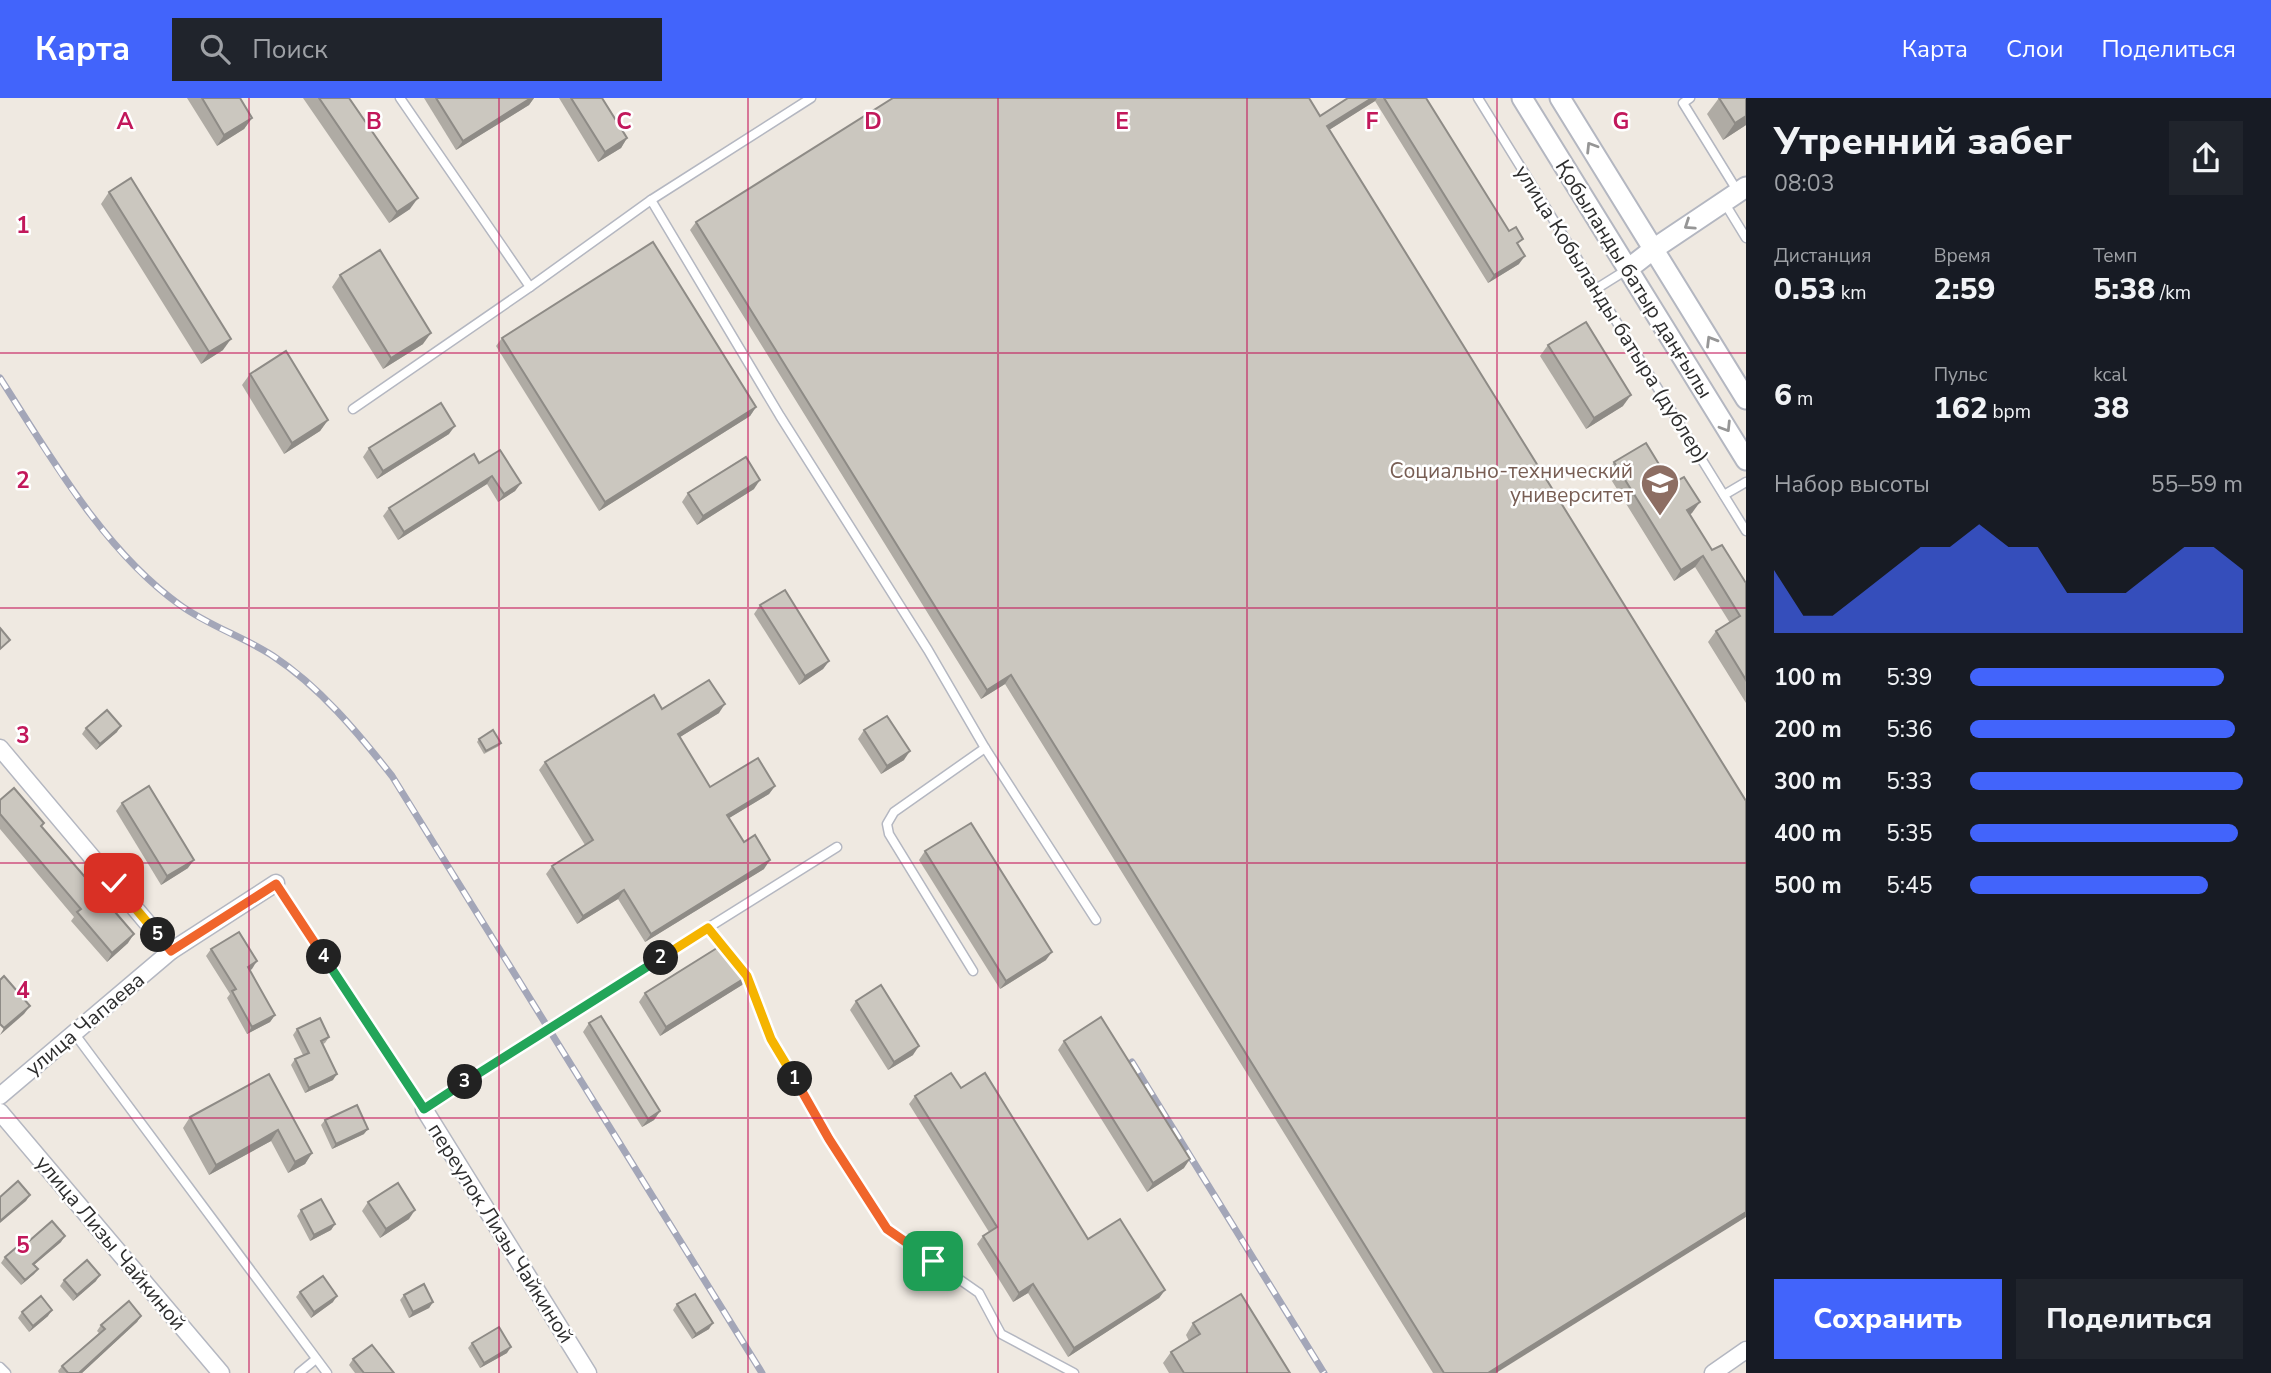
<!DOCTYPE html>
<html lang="ru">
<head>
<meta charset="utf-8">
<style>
	body { margin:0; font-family:"Nunito Sans",sans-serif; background:#20242c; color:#f1f3f6; height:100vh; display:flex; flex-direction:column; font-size:26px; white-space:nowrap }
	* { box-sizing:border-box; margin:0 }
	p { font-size:23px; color:#9ea1a6 }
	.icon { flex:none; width:38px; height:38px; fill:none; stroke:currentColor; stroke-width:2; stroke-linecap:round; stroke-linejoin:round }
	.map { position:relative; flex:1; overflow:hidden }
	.sheet { display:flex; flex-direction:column; background:#171b24; width:525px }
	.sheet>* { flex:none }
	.pin { position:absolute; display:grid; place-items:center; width:60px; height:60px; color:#fff; margin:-30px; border-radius:14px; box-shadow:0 4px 10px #0006 }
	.km { position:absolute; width:35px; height:35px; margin:-18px; border-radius:50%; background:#222; color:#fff; font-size:19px; line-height:35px; text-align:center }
	.round { display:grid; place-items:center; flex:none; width:74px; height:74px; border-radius:0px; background:#20242c }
	.overview { display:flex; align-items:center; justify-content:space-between; height:119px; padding:0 28px }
	h1 { font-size:38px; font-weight:800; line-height:52px }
	.stats { display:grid; grid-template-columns:repeat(3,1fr); gap:10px; height:119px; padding:7px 28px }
	.stats div { display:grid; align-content:center }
	.stats b { font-size:30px; font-weight:800 }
	.stats small { font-size:19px; font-weight:400 }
	.stats p { font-size:19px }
	.chart { height:196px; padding:14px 28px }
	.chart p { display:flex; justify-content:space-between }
	.chart svg { width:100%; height:126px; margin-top:7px; fill:#4264fb; opacity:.7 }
	.cta { display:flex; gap:14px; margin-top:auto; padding:14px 28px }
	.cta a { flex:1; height:80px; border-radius:0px; background:#4264fb; color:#fff; font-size:28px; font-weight:800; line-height:80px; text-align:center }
	.cta a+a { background:#20242c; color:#f1f3f6 }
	ul { padding:0 28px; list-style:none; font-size:23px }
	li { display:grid; grid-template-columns:112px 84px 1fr; align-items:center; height:52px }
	li i { height:18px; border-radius:9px; background:#4264fb }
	header { display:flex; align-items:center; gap:42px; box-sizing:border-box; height:98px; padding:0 35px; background:#4264fb; color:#fff }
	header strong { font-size:33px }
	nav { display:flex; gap:38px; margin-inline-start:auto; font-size:24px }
	.search { width:490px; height:63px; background:#20242c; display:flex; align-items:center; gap:18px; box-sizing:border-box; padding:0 24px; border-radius:0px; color:#9ea1a6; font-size:26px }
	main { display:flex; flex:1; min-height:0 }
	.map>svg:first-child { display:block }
</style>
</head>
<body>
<header>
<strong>Карта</strong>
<div class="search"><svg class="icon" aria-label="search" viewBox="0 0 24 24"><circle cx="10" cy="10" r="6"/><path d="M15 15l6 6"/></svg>Поиск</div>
<nav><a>Карта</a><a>Слои</a><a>Поделиться</a></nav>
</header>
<main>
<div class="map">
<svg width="1746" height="1275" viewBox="0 0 1746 1275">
	<rect width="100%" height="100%" fill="#efe9e1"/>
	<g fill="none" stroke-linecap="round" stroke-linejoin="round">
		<g stroke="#b4b7c1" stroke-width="11">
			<g id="service">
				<polyline points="400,0 530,189"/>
				<polyline points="1478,0 1746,433"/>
				<polyline points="1690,0 1683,5 1738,94"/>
				<polyline points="651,102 780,318 928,552 985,650 1096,822"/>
				<polyline points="1724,104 1746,140"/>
				<polyline points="1596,191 1628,171"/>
				<polyline points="353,311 530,189 651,102 811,0"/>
				<polyline points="1724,397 1746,384"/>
				<polyline points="276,785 424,1011 548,930 837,749"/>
				<polyline points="708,830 728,855"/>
				<polyline points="741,870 747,878 771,941 829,1041 887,1131 979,1195 1001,1236 1074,1275"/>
				<polyline points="973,873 889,736 887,726 894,714 985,650"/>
				<polyline points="74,935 327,1275"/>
				<polyline points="0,1269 6,1275"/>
				<polyline points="299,1275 316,1261"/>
			</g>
		</g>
		<g stroke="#b4b7c1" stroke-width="19">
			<g id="minor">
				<polyline points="0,650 171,853"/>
				<polyline points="0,998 171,853 276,785"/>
				<polyline points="424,1011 588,1275"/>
				<polyline points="0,1014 221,1275"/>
				<polyline points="1713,1275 1746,1252"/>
			</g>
		</g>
		<g stroke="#b4b7c1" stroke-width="23">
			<g id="tertiary">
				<polyline points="1522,0 1746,362"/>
				<polyline points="1560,0 1746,301"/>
				<polyline points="1628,171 1655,150 1746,89"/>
			</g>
		</g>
		<use href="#service" stroke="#fff" stroke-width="8"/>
		<use href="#minor" stroke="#fff" stroke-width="16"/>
		<use href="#tertiary" stroke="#fff" stroke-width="19"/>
		<g stroke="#a3a6b8" stroke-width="7">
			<g id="rail">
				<path d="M0 280C50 358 104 453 180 507 209 528 244 539 273 558 320 589 358 635 392 678L762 1275"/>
				<polyline points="1132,964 1324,1275"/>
			</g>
		</g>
		<use href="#rail" stroke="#fff" stroke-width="4.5" stroke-dasharray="13" stroke-linecap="butt"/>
	</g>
	<g fill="#afaba4">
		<polygon points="187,0 240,0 252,20 244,31 217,48"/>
		<polygon points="303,0 349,0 410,111 389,125"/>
		<polygon points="424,0 534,0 529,7 456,52"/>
		<polygon points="559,0 602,0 627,40 621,50 598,64"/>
		<polygon points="1348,0 1426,0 1518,148 1519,166 1488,185 1375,3 1329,32 1496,1275 1433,1275 1005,586 981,601 690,132 696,124 1320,18"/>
		<polygon points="1719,0 1746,27 1723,42 1707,16"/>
		<polygon points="109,94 223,252 201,266 101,106"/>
		<polygon points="340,177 423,246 383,271 332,189"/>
		<polygon points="502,240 756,309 750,318 599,413 496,248"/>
		<polygon points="1548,247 1623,308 1586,331 1540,258"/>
		<polygon points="250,276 328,322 320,333 284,356 242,287"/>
		<polygon points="449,336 377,381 363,359 369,350"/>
		<polygon points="1614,364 1671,386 1692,415 1690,416 1712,452 1746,485 1746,605 1708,544 1716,533 1730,525 1695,469 1674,483 1607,375"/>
		<polygon points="479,365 521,385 515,393 498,404 487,386 398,442 383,418 389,410"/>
		<polygon points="754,391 697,427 682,404 688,395"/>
		<polygon points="760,507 829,563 823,571 799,587 754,516"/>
		<polygon points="662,611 719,615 680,639 710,689 775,688 769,696 729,720 744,744 764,771 645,844 618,801 577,826 546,776 552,768 585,747 539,672 545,664"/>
		<polygon points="86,630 117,634 96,652 82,636"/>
		<polygon points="864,632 904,662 881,676 858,641"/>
		<polygon points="479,641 501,645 499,648 484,656 477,644"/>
		<polygon points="0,702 42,729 128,845 107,864 71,823 74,819 0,731"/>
		<polygon points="122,705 188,770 161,787 116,713"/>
		<polygon points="925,753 1046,862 1000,891 919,762"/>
		<polygon points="211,851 252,871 250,872 275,917 270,924 247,936 227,900 230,896 206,858"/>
		<polygon points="748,878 742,887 660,938 639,904 645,895"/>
		<polygon points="856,903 913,957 888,972 850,912"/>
		<polygon points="589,925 660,1013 654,1022 642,1029 583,934"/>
		<polygon points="297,931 329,939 325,945 323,946 333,982 305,995 291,967 295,961 303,957 293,937"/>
		<polygon points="1064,943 1184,1070 1147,1094 1058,952"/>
		<polygon points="269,976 312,1055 305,1066 288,1075 271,1043 209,1077 183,1030 190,1019"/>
		<polygon points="961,990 1088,1141 1165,1192 1159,1200 1068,1259 1028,1195 1013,1204 977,1146 983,1138 989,1134 909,1006 915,998"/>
		<polygon points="325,1022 364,1036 332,1051 321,1027"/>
		<polygon points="368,1104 409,1121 380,1140 362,1113"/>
		<polygon points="301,1112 335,1126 331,1132 310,1143 297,1118"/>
		<polygon points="61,1144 34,1167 38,1171 34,1176 21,1187 1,1165 5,1159 20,1151"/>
		<polygon points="64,1182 96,1183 73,1203 60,1188"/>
		<polygon points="300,1194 333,1204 311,1220 296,1199"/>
		<polygon points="404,1197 433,1204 429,1210 409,1220 400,1202"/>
		<polygon points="677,1206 709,1231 692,1241 673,1212"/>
		<polygon points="22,1214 48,1218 29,1234 18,1220"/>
		<polygon points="141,1218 137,1224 82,1275 59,1275 58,1273 62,1268 99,1235 97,1233 101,1227"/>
		<polygon points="1193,1225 1290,1275 1169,1275 1163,1265 1171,1254 1189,1243 1186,1237"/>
		<polygon points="472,1245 507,1255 480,1270 468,1250"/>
		<polygon points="353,1261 394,1275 355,1275 349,1267"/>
	</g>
	<g fill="#8e8b86">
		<polygon points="531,0 534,0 529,7 456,52 463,43"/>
		<polygon points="1372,0 1377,0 1375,3 1321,37 1327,28"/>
		<polygon points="1746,18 1746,27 1723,42 1735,25"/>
		<polygon points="252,20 244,31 217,48 224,37"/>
		<polygon points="627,40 621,50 598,64 605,54"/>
		<polygon points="418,100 410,111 389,125 397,114"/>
		<polygon points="1525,158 1519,166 1488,185 1494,177"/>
		<polygon points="431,235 423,246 383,271 391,260"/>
		<polygon points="231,241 223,252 201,266 209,254"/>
		<polygon points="1631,297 1623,308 1586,331 1594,320"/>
		<polygon points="756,309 750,318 599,413 605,404"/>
		<polygon points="328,322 320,333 284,356 292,345"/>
		<polygon points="455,328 449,336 377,381 383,373"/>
		<polygon points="492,378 487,386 398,442 404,434"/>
		<polygon points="760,382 754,391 697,427 703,418"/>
		<polygon points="521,385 515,393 498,404 504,396"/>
		<polygon points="1700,404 1692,415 1680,423 1687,412"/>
		<polygon points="1703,458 1695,469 1674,483 1681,472"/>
		<polygon points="829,563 823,571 799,587 805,578"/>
		<polygon points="1011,577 1005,586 981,601 987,592"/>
		<polygon points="725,606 719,615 672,644 678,636"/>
		<polygon points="121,628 117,634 96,652 100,646"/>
		<polygon points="910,653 904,662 881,676 887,668"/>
		<polygon points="775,688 769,696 721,725 727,717"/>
		<polygon points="194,762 188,770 161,787 167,778"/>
		<polygon points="770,762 764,771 645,844 651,836"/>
		<polygon points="624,792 618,801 577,826 583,818"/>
		<polygon points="134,836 128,845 107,864 112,855"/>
		<polygon points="1052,854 1046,862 1000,891 1006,883"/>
		<polygon points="257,863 252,871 243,876 248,869"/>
		<polygon points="748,878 742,887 660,938 666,929"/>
		<polygon points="30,908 24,916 0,937 4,930"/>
		<polygon points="275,917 270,924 247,936 252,929"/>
		<polygon points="919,948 913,957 888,972 894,964"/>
		<polygon points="337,976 333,982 305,995 309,990"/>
		<polygon points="660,1013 654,1022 642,1029 648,1021"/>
		<polygon points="368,1031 364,1036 332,1051 336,1046"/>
		<polygon points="278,1032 271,1043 209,1077 216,1067"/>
		<polygon points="312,1055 305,1066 288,1075 295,1064"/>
		<polygon points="1190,1061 1184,1070 1147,1094 1153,1085"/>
		<polygon points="30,1097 26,1103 0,1125 0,1123"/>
		<polygon points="415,1112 409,1121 380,1140 386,1131"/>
		<polygon points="1746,1114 1746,1119 1496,1275 1488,1275"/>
		<polygon points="335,1126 331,1132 310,1143 314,1137"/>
		<polygon points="65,1138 61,1144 29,1171 33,1166"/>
		<polygon points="38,1171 34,1176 21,1187 25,1182"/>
		<polygon points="100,1177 96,1183 73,1203 77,1197"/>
		<polygon points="1033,1186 1028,1195 1013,1204 1019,1195"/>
		<polygon points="1165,1192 1159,1200 1068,1259 1074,1250"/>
		<polygon points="337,1198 333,1204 311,1220 314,1214"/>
		<polygon points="433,1204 429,1210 409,1220 413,1214"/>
		<polygon points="52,1212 48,1218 29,1234 33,1228"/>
		<polygon points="141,1218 137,1224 82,1275 79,1275"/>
		<polygon points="713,1225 709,1231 692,1241 696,1236"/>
		<polygon points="511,1249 507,1255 480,1270 484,1265"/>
	</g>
	<g fill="#cbc7bf" stroke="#8e8b86" stroke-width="2">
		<polygon points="202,0 240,0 252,20 224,37"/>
		<polygon points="319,0 349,0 418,100 397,114"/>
		<polygon points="436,0 531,0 463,43"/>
		<polygon points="571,0 602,0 627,40 605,54"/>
		<polygon points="893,0 1309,0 1320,18 1348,0 1372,0 1327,28 1746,703 1746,1114 1488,1275 1444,1275 1011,577 987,592 696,124"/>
		<polygon points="1384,0 1426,0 1509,133 1516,129 1523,141 1517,145 1525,158 1494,177"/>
		<polygon points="1719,0 1746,0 1746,18 1735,25"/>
		<polygon points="131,80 231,241 209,254 109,94"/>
		<polygon points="653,144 756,309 605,404 502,240"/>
		<polygon points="380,152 431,235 391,260 340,177"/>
		<polygon points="1586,224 1631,297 1594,320 1548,247"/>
		<polygon points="286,253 328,322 292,345 250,276"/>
		<polygon points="441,305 455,328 383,373 369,350"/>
		<polygon points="1646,345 1671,386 1684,379 1700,404 1687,412 1712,452 1722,447 1746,485 1746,582 1716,533 1740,518 1703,458 1681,472 1614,364"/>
		<polygon points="500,352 521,385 504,396 492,378 404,434 389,410 474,356 479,365"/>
		<polygon points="746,359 760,382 703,418 688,395"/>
		<polygon points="785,492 829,563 805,578 760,507"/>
		<polygon points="0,530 10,542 0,551"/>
		<polygon points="709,582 725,606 678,636 710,689 758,660 775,688 727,717 744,744 755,737 770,762 651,836 624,792 583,818 552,768 593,742 545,664 654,597 662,611"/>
		<polygon points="107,612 121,628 100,646 86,630"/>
		<polygon points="887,618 910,653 887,668 864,632"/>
		<polygon points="493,632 501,645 486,653 479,641"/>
		<polygon points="149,688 194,762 167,778 122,705"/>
		<polygon points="14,690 44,725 41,728 134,836 112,855 77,814 81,811 0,716 0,702"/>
		<polygon points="971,725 1052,854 1006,883 925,753"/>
		<polygon points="239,834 257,863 248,869 275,917 252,929 232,893 236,891 211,851"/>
		<polygon points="725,845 748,878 666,929 645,895"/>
		<polygon points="4,878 30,908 4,930 0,926 0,882"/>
		<polygon points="881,887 919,948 894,964 856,903"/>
		<polygon points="601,918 660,1013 648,1021 589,925"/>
		<polygon points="1101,919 1190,1061 1153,1085 1064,943"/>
		<polygon points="320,920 329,939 321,943 337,976 309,990 295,961 309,955 297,931"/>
		<polygon points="951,975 961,990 985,975 1088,1141 1120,1121 1165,1192 1074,1250 1033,1186 1019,1195 983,1138 997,1129 915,998"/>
		<polygon points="269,976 312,1055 295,1064 278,1032 216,1067 190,1019"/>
		<polygon points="357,1007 368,1031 336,1046 325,1022"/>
		<polygon points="18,1083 30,1097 0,1123 0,1099"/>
		<polygon points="398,1085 415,1112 386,1131 368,1104"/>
		<polygon points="321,1101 335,1126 314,1137 301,1112"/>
		<polygon points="52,1123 65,1138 33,1166 38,1171 25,1182 5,1159 18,1148 20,1151"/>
		<polygon points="87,1162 100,1177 77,1197 64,1182"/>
		<polygon points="323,1178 337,1198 314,1214 300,1194"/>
		<polygon points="424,1186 433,1204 413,1214 404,1197"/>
		<polygon points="695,1196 713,1225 696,1236 677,1206"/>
		<polygon points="1241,1196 1290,1275 1184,1275 1171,1254 1200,1236 1193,1225"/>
		<polygon points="41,1198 52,1212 33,1228 22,1214"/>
		<polygon points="129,1203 141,1218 79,1275 68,1275 62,1268 105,1231 101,1227"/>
		<polygon points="499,1229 511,1249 484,1265 472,1245"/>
		<polygon points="372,1247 394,1275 364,1275 353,1261"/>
	</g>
	<defs><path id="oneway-chevron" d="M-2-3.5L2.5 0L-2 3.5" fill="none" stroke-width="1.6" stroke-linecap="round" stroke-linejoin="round" transform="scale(1.75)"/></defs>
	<g stroke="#969696">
		<use href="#oneway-chevron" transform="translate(1591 49) rotate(-122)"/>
		<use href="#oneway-chevron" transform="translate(1689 127) rotate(146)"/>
		<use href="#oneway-chevron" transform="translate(1711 243) rotate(-121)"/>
		<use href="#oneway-chevron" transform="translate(1726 329) rotate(58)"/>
	</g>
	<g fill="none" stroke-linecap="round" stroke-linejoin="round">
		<g stroke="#fff" stroke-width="14">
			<polyline id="split-1" points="795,981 829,1041 887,1131 933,1163"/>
		</g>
		<g stroke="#fff" stroke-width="14">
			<polyline id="split-2" points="661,860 708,830 747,878 771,941 795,981"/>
		</g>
		<g stroke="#fff" stroke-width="14">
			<polyline id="split-3" points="465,984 661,860"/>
		</g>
		<g stroke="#fff" stroke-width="14">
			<polyline id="split-4" points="324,859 424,1011 465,984"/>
		</g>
		<g stroke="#fff" stroke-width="14">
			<polyline id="split-5" points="158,837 171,853 276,786 324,859"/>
		</g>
		<g stroke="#fff" stroke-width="14">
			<polyline id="split-6" points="114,785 158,837"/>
		</g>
		<use href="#split-1" stroke="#f0652b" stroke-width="9"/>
		<use href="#split-2" stroke="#f5b400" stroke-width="9"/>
		<use href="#split-3" stroke="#22a559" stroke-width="9"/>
		<use href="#split-4" stroke="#22a559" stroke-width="9"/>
		<use href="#split-5" stroke="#f0652b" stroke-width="9"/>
		<use href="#split-6" stroke="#f5b400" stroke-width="9"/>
	</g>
	<path fill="none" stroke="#c2185b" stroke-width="2" stroke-opacity="0.55" d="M249 0V1275M499 0V1275M748 0V1275M998 0V1275M1247 0V1275M1497 0V1275M0 255H1746M0 510H1746M0 765H1746M0 1020H1746"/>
	<defs>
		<g id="university-pin" transform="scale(2.0125)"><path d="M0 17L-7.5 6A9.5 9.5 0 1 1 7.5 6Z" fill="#8d6e63" stroke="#fff"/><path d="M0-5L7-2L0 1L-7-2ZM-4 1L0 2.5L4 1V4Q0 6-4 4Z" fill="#fff"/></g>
	</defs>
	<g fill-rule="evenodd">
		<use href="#university-pin" x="1660" y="385"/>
	</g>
	<g text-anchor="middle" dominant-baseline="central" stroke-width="5" stroke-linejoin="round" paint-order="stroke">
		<g font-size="21" fill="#2e2e2e" stroke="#fff">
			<text transform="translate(1634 181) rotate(58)">Қобыланды батыр даңғылы</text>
			<text transform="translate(1612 216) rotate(58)">улица Кобыланды батыра (дублер)</text>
			<text transform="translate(85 926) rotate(-40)">улица Чапаева</text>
			<text transform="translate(501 1135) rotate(58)">переулок Лизы Чайкиной</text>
			<text transform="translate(111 1145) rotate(50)">улица Лизы Чайкиной</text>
		</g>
		<g font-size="21" fill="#785e54" stroke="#fff" text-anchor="end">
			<text x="1633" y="373">Социально-технический<tspan x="1633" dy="24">университет</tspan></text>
		</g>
	</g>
	<g font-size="23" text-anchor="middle" font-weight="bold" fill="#c2185b" stroke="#fff" stroke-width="5" stroke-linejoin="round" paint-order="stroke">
		<text x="125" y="31">A</text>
		<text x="374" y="31">B</text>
		<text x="624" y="31">C</text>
		<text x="873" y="31">D</text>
		<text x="1122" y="31">E</text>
		<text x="1372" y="31">F</text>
		<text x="1621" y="31">G</text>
		<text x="23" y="135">1</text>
		<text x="23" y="390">2</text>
		<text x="23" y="645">3</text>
		<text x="23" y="900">4</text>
		<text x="23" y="1155">5</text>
	</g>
</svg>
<div class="pin" style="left:933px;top:1163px;background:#1e9e55"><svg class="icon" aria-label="arrive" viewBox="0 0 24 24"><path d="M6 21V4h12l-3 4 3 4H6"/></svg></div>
<div class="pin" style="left:114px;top:785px;background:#d93025"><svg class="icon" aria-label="check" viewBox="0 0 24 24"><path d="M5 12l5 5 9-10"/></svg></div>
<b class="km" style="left:795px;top:981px">1</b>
<b class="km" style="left:661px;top:860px">2</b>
<b class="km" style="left:465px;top:984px">3</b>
<b class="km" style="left:324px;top:859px">4</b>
<b class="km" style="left:158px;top:837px">5</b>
</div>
<section class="sheet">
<div class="overview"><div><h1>Утренний забег</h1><p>08:03</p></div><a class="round"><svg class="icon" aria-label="share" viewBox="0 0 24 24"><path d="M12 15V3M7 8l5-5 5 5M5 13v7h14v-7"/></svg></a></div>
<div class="stats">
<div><p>Дистанция</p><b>0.53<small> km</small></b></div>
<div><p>Время</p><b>2:59</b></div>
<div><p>Темп</p><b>5:38<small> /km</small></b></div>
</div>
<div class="stats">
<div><b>6<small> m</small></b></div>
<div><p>Пульс</p><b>162<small> bpm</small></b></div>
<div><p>kcal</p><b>38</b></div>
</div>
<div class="chart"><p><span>Набор высоты</span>55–59 m</p>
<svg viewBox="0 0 160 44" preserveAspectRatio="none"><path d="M0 44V22L10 38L20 38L30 30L40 22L50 14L60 14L70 6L80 14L90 14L100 30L110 30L120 30L130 22L140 14L150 14L160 22V44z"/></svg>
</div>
<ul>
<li><b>100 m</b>5:39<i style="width:93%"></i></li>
<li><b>200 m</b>5:36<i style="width:97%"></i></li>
<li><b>300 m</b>5:33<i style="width:100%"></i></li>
<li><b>400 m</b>5:35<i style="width:98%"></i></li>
<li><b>500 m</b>5:45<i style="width:87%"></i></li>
</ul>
<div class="cta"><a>Сохранить</a><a>Поделиться</a></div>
</section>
</main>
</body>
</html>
